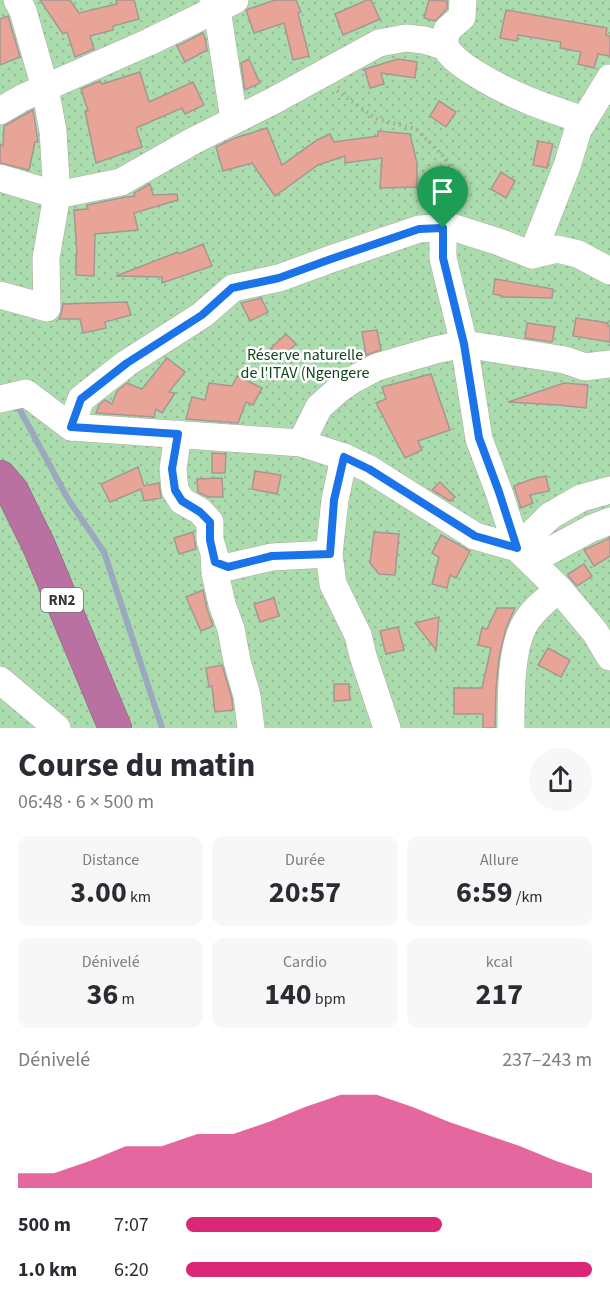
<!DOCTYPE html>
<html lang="fr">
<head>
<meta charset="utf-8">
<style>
	body { margin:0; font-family:"Source Sans 3",sans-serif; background:#f7f7f7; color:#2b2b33; height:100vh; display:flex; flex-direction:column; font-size:22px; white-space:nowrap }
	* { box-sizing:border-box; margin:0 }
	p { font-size:20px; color:#7c7c81 }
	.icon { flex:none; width:33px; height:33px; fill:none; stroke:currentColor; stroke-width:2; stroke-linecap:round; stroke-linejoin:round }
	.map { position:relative; height:728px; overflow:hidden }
	.side { display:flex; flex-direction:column; background:#fff; flex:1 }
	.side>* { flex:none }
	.pin { position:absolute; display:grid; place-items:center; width:51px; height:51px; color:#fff; margin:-62px -26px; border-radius:50% 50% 50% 0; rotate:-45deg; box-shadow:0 0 6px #0007 }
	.pin .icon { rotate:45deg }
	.round { display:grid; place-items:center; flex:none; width:63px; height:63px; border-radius:32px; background:#f7f7f7 }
	.head { display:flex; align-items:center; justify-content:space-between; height:102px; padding:0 18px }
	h1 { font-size:33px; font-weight:700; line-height:45px }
	.figures { display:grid; grid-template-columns:repeat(3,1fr); gap:9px; height:102px; padding:6px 18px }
	.figures div { display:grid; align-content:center; border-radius:12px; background:#f7f7f7; text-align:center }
	.figures b { font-size:30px; font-weight:700 }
	.figures small { font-size:16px; font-weight:400 }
	.figures p { font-size:16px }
	.chart { height:168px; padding:12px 18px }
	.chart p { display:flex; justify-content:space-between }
	.chart svg { width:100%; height:108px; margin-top:6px; fill:#db2777; opacity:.7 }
	ul { padding:0 18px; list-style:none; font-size:20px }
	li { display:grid; grid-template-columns:96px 72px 1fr; align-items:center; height:45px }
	li i { height:15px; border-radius:8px; background:#db2777 }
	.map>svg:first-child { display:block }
</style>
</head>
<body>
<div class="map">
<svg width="610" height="728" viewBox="0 0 610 728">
	<defs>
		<pattern id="park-dots" width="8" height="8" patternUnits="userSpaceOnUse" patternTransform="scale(1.5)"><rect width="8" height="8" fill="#abdcae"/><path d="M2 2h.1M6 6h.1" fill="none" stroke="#94bd96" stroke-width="1.8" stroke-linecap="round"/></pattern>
	</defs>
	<rect width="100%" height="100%" fill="#fff8ed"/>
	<rect fill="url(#park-dots)" x="0" y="0" width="610" height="728"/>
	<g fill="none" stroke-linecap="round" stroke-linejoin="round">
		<polyline stroke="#9ba8be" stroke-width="6" points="13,404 20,410 68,499 104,552 162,728"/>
	</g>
	<g fill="#e8a597" stroke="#a49794" stroke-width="1.5">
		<polygon points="40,0 70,0 79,13 117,4 116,0 134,0 139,19 113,26 113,30 90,36 94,49 75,57 67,32 63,34"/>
		<polygon points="275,0 296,0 301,12 298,13 309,56 293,60 284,23 254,33 246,10"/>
		<polygon points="367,0 371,0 380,19 343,35 335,14"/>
		<polygon points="429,0 447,1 447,9 435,21 424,18"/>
		<polygon points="506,10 607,28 606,35 610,36 610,56 598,54 594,68 578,64 581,52 560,48 561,42 518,35 517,41 500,38"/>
		<polygon points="8,16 20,57 0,65 0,19"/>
		<polygon points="203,33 205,38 207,50 185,62 177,46"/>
		<polygon points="249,59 260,83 245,90 241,63"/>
		<polygon points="398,59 417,62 415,78 381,73 384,84 370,88 365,70 362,70"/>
		<polygon points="140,72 149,102 193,82 204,105 185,114 182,108 136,128 142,147 96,163 85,111 88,111 81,89 100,81 102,84"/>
		<polygon points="439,101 456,112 446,127 430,116"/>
		<polygon points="33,110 38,142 35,142 29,170 0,163 0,144 3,146 4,126"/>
		<polygon points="267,128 282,165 317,140 330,134 334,142 378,136 378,131 410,134 417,163 417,187 380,188 382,158 345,163 345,156 318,165 275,196 252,163 223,171 216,147 235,138"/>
		<polygon points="538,141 553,144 547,168 533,165"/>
		<polygon points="501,172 515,181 506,198 491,189"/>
		<polygon points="150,184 153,195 177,194 178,200 134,213 138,230 95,234 94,276 76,275 76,254 77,254 74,210 88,209 87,205 126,197 135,196 134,193"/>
		<polygon points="203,244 212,266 197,271 162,283 162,277 116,276 178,252 179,254"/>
		<polygon points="495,279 553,289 552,298 503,297 503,296 493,294"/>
		<polygon points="261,298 268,312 250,321 241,303"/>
		<polygon points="127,302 131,315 105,322 106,328 83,333 80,319 59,319 61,314 63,304"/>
		<polygon points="576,318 608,323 608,326 610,326 610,342 573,336"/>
		<polygon points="527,323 555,327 552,342 525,338"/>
		<polygon points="377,330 381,350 366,355 362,332"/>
		<polygon points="286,334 296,344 281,358 271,348"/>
		<polygon points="167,358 185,372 169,392 175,393 162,413 156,409 154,417 96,413 99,405 105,400 112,404 117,391 127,383 142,389"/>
		<polygon points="431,374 450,430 418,441 422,450 405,458 376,403 386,399 382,387"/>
		<polygon points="237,376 262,388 253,405 246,402 238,423 186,419 192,397 205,400 209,383 232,386"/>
		<polygon points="564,383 588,385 586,408 558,405 508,402"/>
		<polygon points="212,453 226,454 225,473 212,473"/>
		<polygon points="138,467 144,486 159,483 161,498 144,501 141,489 110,502 101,484"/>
		<polygon points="255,471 281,475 277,494 252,489"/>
		<polygon points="546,476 549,491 530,495 533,503 521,508 514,486 532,479"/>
		<polygon points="222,478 223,497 208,497 198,492 197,479"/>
		<polygon points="440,482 455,497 450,501 432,490"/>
		<polygon points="193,532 196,549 179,554 174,538"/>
		<polygon points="374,532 399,534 395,575 379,574 370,563"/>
		<polygon points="441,535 470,551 456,578 450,575 447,588 432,584 439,557 432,553"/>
		<polygon points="610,538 610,556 594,566 584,550"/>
		<polygon points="584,564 592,576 577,586 568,576 568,574"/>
		<polygon points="203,590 207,609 213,626 201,631 186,597"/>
		<polygon points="274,598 279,616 260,622 254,604"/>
		<polygon points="497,608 515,608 506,628 499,657 496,688 495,728 483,728 483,714 454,714 454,688 482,688 491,648 478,645 482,628 487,629"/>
		<polygon points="439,617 436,650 415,623"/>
		<polygon points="398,627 404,650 386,654 380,631"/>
		<polygon points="548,648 570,660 561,677 538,665"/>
		<polygon points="222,665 232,699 233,710 215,712 212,686 209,687 206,668"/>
		<polygon points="334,684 349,684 350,700 334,701"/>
	</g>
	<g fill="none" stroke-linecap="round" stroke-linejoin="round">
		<g stroke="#afa99e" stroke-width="28">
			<g id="minor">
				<polyline points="213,0 217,9 234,120"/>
				<path d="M463 0 462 17 447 30 444 45C451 58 465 67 478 75 512 96 546 108 584 120"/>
				<polyline points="0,111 22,98 149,42 235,0"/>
				<polyline points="0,178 57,195 121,182 193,141 273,101 379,43 406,38 424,40 444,46"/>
				<polyline points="443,228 443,258 464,344 479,439 499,492 517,548 550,516 581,498 610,490"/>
				<polyline points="532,255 567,166 578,130 610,78"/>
				<polyline points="0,295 47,308 46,258 57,195 53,131 45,88 23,11 17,0"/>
				<polyline points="0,399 26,393 71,427 301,443 344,457 369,469 475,536 517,548 559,589 595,632 610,657"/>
				<polyline points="71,427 81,399 127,363 202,315 233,288 279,278 331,259 419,229 452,227 499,242 532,255 557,249 578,254 610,271"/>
				<polyline points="178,434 173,469 175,490 182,501 200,511 210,522 210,540 214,553 215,573 222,604 231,629 237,661 247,696 251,728"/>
				<polyline points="301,443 319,407 338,390 354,379 377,367 435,350 464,344 565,360 585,367 610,364"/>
				<polyline points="344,457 335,500 329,554 333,584 358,635 363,656 387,728"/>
				<polyline points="531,561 590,529 610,521"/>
				<polyline points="215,562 228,567 272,557 329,554"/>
				<polyline points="0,680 57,728"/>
				<path d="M511 728C511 699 510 647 526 622 534 609 547 599 559 589"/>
			</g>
		</g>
		<g stroke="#8c5c7a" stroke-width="34">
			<polyline id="highway" points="0,477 12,491 39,546 115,728"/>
		</g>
		<polyline stroke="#a9a49c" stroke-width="4" stroke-dasharray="1.5 4.5" stroke-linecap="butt" points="337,91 377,119 416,129 444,157 455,173 448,206"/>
		<use href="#minor" stroke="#fff" stroke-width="27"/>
		<use href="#highway" stroke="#b971a2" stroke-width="33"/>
	</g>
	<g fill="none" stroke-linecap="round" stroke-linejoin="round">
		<g stroke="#fff" stroke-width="12">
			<polygon id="route" points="443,228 443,258 464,344 479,438 499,492 517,548 475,536 369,469 344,457 334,500 330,554 272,556 228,567 215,562 210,540 210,522 200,512 182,501 175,490 172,469 178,434 71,427 81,399 127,363 202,315 232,288 279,278 331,259 419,229"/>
		</g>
		<use href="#route" stroke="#1a73e8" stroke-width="8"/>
	</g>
	<g text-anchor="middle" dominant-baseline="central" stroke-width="5" stroke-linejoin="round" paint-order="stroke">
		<rect fill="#fff" stroke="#74726f" stroke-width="1.5" x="41" y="588" width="42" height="24" rx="4.5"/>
		<g font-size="15" font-weight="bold" fill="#383531">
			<text x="62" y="600">RN2</text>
		</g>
		<g font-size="16" fill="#11461b" stroke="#fff">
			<text x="305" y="355">Réserve naturelle<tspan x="305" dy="18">de l'ITAV (Ngengere</tspan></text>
		</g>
	</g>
</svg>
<div class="pin" style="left:443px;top:228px;background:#1e9e55"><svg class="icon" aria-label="arrive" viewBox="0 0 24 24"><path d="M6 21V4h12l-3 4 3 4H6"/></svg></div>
</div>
<section class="side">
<div class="head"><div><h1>Course du matin</h1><p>06:48 · 6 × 500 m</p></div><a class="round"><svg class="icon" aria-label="share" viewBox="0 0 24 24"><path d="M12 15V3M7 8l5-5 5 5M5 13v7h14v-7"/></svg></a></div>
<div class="figures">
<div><p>Distance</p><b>3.00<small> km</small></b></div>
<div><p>Durée</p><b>20:57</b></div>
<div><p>Allure</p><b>6:59<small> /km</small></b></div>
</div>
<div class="figures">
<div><p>Dénivelé</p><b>36<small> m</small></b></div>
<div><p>Cardio</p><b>140<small> bpm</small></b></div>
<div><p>kcal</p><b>217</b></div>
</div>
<div class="chart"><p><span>Dénivelé</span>237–243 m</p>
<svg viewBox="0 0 160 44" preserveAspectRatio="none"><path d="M0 44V38L10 38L20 33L30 27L40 27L50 22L60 22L70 17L80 11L90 6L100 6L110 11L120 17L130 22L140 27L150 33L160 38V44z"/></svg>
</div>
<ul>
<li><b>500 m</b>7:07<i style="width:63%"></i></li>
<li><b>1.0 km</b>6:20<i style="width:100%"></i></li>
</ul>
</section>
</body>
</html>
